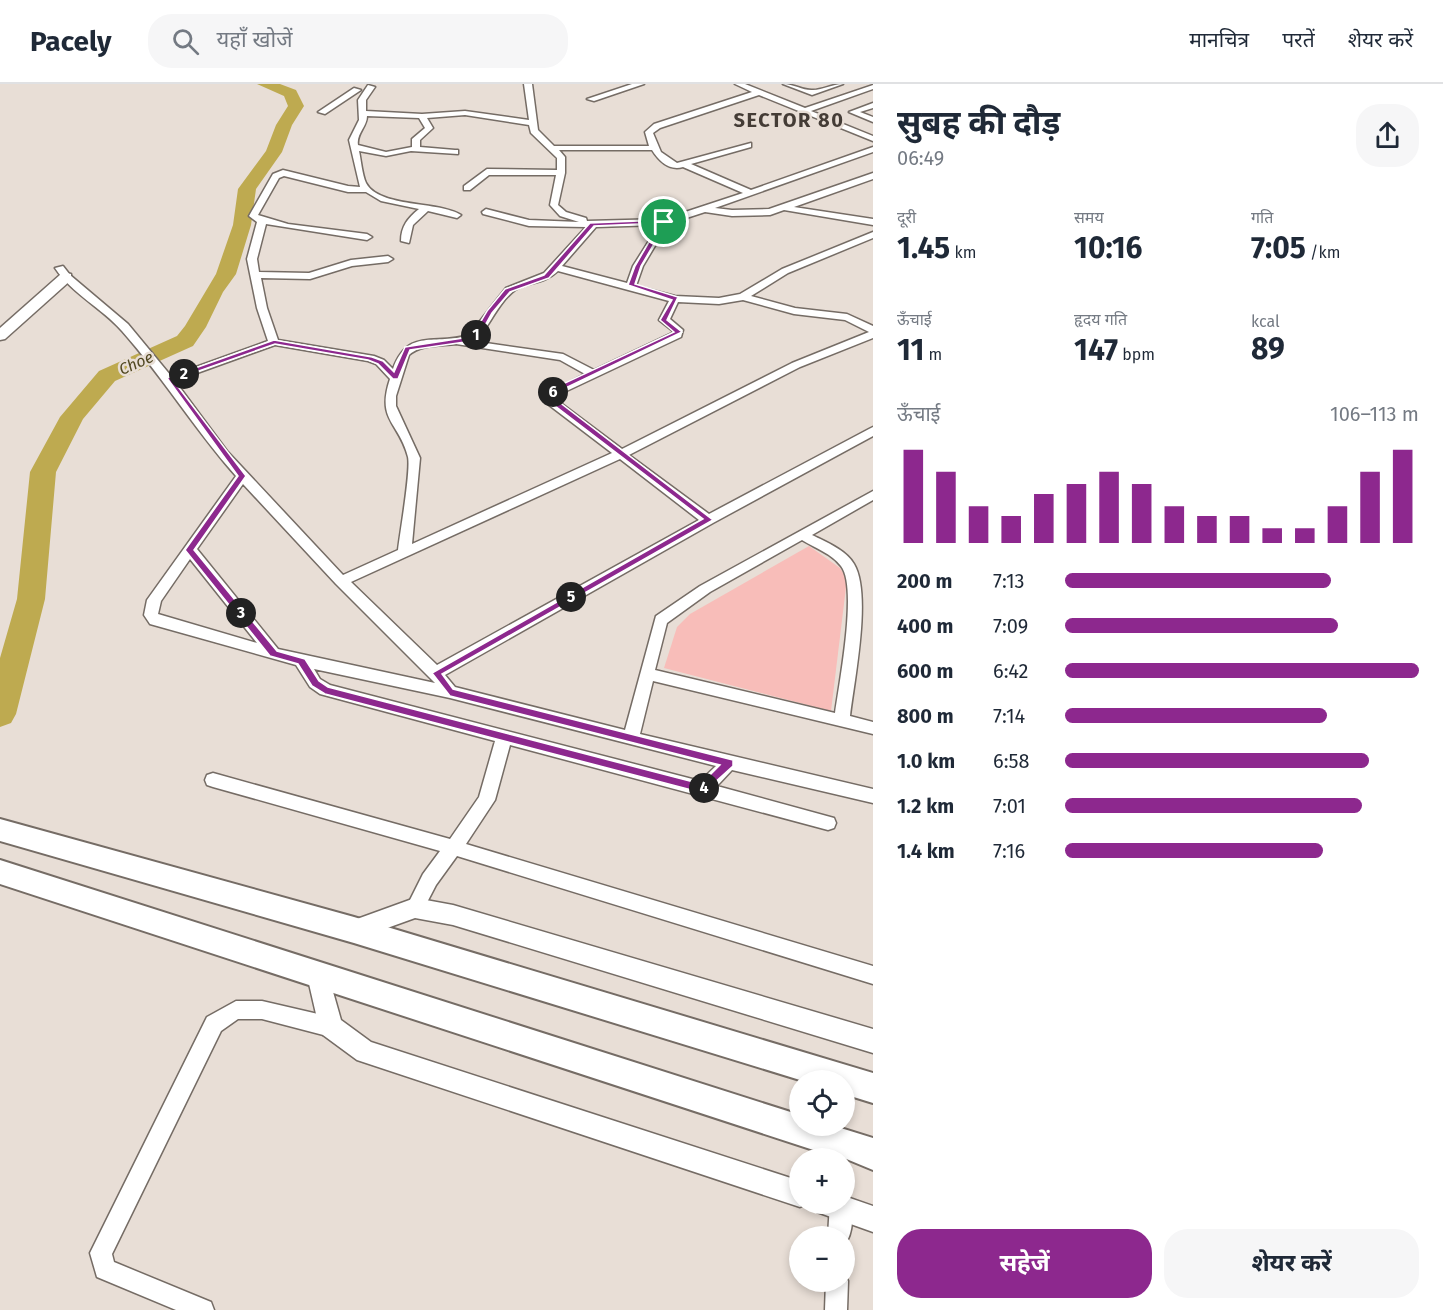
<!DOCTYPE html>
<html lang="hi">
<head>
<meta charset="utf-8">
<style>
	body { margin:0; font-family:"Fira Sans","Noto Sans Devanagari",sans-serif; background:#f6f6f7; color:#1f2937; height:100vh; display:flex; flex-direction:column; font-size:22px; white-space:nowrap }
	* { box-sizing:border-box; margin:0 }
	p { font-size:20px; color:#747a83 }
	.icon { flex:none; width:33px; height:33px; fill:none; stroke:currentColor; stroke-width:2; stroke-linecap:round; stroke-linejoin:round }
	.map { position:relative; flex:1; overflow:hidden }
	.sheet { display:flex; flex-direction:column; background:#fff; width:570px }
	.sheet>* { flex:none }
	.fabs { position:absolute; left:789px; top:986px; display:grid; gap:12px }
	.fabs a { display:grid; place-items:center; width:66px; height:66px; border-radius:50%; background:#fff; box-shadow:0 3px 9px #0003; font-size:30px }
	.pin { position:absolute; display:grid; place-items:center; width:51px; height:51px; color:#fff; margin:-26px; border:3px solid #fff; border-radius:50%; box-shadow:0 2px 6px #0007 }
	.km { position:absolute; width:30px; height:30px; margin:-15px; border-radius:50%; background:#222; color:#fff; font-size:16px; line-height:30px; text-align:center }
	.round { display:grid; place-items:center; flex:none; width:63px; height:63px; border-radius:24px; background:#f6f6f7 }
	.head { display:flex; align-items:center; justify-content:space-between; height:102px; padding:0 24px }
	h1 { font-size:33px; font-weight:700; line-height:45px }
	.figures { display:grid; grid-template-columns:repeat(3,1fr); gap:9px; height:102px; padding:6px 24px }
	.figures div { display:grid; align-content:center }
	.figures b { font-size:30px; font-weight:700 }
	.figures small { font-size:16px; font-weight:400 }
	.figures p { font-size:16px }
	.chart { height:168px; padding:12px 24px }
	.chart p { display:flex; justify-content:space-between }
	.chart svg { width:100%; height:108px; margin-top:6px; stroke:#8d288e; stroke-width:6 }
	.primary-button { display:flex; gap:12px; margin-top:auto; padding:12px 24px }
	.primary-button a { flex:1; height:69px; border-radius:24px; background:#8d288e; color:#fff; font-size:24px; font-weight:700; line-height:69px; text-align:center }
	.primary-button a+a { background:#f6f6f7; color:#1f2937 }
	ul { padding:0 24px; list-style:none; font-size:20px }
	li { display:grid; grid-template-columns:96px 72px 1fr; align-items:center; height:45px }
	li i { height:15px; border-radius:8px; background:#8d288e }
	header { display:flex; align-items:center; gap:36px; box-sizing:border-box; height:84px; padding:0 30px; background:#fff; border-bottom:2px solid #e0e1e3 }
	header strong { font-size:28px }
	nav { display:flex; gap:33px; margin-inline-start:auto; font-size:21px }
	.search { width:420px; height:54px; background:#f6f6f7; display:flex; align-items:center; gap:15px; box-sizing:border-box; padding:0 21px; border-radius:24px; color:#747a83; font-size:22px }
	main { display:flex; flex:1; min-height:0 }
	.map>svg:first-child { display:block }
</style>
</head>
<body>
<header>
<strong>Pacely</strong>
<div class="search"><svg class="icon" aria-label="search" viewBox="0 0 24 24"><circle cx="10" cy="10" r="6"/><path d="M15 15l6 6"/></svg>यहाँ खोजें</div>
<nav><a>मानचित्र</a><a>परतें</a><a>शेयर करें</a></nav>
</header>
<main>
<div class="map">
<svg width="873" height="1226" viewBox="0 0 873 1226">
	<rect width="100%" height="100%" fill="#e8ded6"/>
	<polygon fill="#f8bdb9" points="809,462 840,484 847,495 831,627 664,584 677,543 690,530"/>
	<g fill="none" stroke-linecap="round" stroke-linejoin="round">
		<polygon fill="#beaa50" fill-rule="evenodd" points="257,0 280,0 296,6 304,22 292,41 282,68 256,105 251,141 236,190 223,208 206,243 193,262 115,297 83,335 56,388 45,515 16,630 11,639 0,643 0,574 17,515 30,388 60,333 99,287 177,252 185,242 216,190 233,141 238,105 266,67 276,41 288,22 284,12"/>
		<g stroke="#756c65" stroke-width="3">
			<g id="minor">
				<path d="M524 0H532L538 46 554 62H649L645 48 654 40 752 8 735 0H745L805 24 873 1V5L811 27 873 52V57L759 11 660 44 653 49 661 68 677 79 751 59V63L691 80 751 106 873 63V68L715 124 732 126 769 125 873 89V95L794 123 873 135V141L784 126 770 131 732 132 705 128 668 140 643 182 636 202 675 212 719 214 740 210 782 185 873 148V154L788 189 751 212 795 224 847 230 873 242V254L800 283 629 371 709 430 869 345 873 343V352L713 439 445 591 455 603 625 646 656 532 700 502 873 407V416L812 451C826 458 846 466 854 480 872 510 854 597 850 632L873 638V650L653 597 640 650 873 705V719L732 686 717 702 834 734 836 739 834 744 828 746 510 661 495 716 466 760 873 882V900L457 772 436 801 421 830 415 832 409 830 406 824 423 790 440 767 213 703 207 701 205 696 207 691 213 689 450 755 479 713 495 657 320 610 310 603 296 581 150 540 144 531 147 516 236 392C195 346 163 293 122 247 102 224 72 210 55 184L63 182 70 191 128 240 171 292 268 257 257 224 247 175 257 138 249 132 273 90 283 86 348 102 360 103 349 56 359 36 358 16 368 1 375 3 366 16V27L422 30 465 27 529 36ZM465 31 529 41 531 49 557 74V86L487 85 464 102V106H470L489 91H556L550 121 560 132 579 138 529 136 486 125 482 128 483 130 529 142 586 143 544 189 506 204 469 251C435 262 408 243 393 285L384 276 374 272 278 256 267 224 261 194 310 195 352 182 388 178 393 175 388 172 351 176 309 189 259 188 257 175 266 140 367 156 372 153 367 150 288 140 258 131 279 94 284 92 348 108H366L381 117 419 125C408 134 401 142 401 157L409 159 413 141 428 127 457 134 461 131C440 117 379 124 366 99 362 90 361 76 359 67L386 72 411 67 458 70V66H455L420 63V56L433 44 427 34ZM367 32 419 34 425 44 412 55V63L386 68 358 61C356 50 367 43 367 32ZM559 66H652C659 77 669 87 683 83L743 109 664 135 587 137 586 134 566 128 558 121 565 89V73ZM659 141 633 182 627 199 562 182 596 143ZM558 187 669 217 659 236 673 247 672 249 594 286 563 270 472 257 480 252C491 238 500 217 515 206 529 197 543 201 558 187ZM743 216 794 230 845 236 869 248 792 279 622 365 558 317 556 312 681 253 683 246 670 235 678 218 719 220ZM456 260 560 276 585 290 544 311 549 321 612 369 412 460 420 374 396 322V312L409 271C421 260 441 262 456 260ZM275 261 368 277 376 280 390 295C376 337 399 338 408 373 411 387 400 448 398 466L343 491 227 367 175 297ZM620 375 699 436 437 581 351 498ZM243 400 336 500 435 599 278 565 197 465ZM802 456C815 464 832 470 841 482 858 503 839 600 835 629L655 586 667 539 710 508ZM190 475 257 559 158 530 161 517ZM314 585 450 614 716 682 700 697 330 601 320 595Z"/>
				<polygon points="632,0 644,0 594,17 587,15"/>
				<path d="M783 0C794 0 804 7 813 6 823 6 832 0 843 0L812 11Z"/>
				<polygon points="354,4 361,6 325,30 318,28"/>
				<polygon points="873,19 873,24 860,28 873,33 873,38 849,28"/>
				<polygon points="236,917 262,917 331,933 338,936 341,943 338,950 331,953 262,935 238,935 221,947 112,1170 114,1178 211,1218 214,1226 176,1226 97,1193 90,1169 207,933"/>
				<path d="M844 1110 849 1111C854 1124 854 1151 844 1161V1152H828L830 1119H844Z"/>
				<polygon points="844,1189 848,1197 847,1226 825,1226 826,1197 844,1197"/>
			</g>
		</g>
		<g stroke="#756c65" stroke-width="3">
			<g id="tertiary">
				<polygon points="415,814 453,821 873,945 873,969 453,841 415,834 354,856 346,853 343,846 346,839"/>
				<polygon points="318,880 326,883 341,936 371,958 800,1097 800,1119 809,1119 800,1123 357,976 323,951 319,943 307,891 310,883"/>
				<polygon points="844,1112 873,1122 873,1148 817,1128 813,1119 844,1119"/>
			</g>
		</g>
		<g stroke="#756c65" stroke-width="3">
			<polygon id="secondary" points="66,189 71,190 71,196 5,255 0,256 0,244 61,190"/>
		</g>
		<g stroke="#756c65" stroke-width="4">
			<g id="primary">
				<polygon points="0,735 354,833 873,989 873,1019 844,1010 844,996 800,996 354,859 0,757"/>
				<polygon points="0,776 800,1031 800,1041 831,1041 873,1054 873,1086 844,1074 838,1074 0,800"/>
			</g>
		</g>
		<use href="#minor" fill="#fff" fill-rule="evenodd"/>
		<use href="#tertiary" fill="#fff" fill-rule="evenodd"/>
		<use href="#secondary" fill="#fff" fill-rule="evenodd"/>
		<use href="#primary" fill="#fff" fill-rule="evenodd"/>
	</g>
	<path fill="#8d288e" stroke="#fff" stroke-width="1.5" fill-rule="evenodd" d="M664 136 667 138 641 182 635 200 678 213 667 236 682 248 557 308 554 314 713 436 442 590 453 605 729 675 733 676V682L703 709 325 610 312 602 298 580 270 572 185 466 238 392 167 294 274 256 372 273 383 277 394 288 405 263 463 254 474 249 487 227 505 205 544 191 590 139ZM660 139 635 182 628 201 672 216 660 236 674 248 552 305 546 315 703 435 432 589 450 612 720 681 701 700 328 603 319 597 305 575 277 567 194 466 246 392 173 296 275 260 368 276 378 280 393 295H398L410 266 465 258 479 252 492 229 510 208 549 194 594 142Z"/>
	<g text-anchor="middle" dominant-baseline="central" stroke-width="5" stroke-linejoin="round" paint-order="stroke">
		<g font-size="16" font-style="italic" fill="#514822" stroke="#e8ded6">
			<text transform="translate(136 279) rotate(-24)">Choe</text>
		</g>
		<g font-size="20" font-weight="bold" letter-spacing="1.5" fill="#443c36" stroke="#e8ded6">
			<text x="789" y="36">SECTOR 80</text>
		</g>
	</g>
</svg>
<div class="fabs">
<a><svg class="icon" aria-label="locate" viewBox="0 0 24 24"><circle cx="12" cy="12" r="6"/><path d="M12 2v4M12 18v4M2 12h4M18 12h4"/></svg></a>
<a>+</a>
<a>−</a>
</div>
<div class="pin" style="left:664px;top:138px;background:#1e9e55"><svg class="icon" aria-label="arrive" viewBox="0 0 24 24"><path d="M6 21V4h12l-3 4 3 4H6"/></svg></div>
<b class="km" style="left:476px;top:251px">1</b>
<b class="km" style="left:184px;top:290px">2</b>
<b class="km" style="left:241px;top:529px">3</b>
<b class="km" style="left:704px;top:704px">4</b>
<b class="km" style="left:571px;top:513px">5</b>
<b class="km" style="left:553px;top:308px">6</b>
</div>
<section class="sheet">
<div class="head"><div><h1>सुबह की दौड़</h1><p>06:49</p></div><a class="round"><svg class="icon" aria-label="share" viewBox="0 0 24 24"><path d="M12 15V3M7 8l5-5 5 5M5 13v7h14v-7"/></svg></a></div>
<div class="figures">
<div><p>दूरी</p><b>1.45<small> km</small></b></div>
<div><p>समय</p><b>10:16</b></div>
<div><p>गति</p><b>7:05<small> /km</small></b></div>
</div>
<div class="figures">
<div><p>ऊँचाई</p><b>11<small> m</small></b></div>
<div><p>हृदय गति</p><b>147<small> bpm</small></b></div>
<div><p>kcal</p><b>89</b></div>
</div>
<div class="chart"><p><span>ऊँचाई</span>106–113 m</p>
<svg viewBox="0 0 160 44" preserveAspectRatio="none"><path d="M5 44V6M15 44V15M25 44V29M35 44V33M45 44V24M55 44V20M65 44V15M75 44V20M85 44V29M95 44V33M105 44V33M115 44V38M125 44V38M135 44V29M145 44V15M155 44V6"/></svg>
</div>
<ul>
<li><b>200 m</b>7:13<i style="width:75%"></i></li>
<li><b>400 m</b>7:09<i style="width:77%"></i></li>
<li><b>600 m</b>6:42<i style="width:100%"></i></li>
<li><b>800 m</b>7:14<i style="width:74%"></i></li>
<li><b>1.0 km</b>6:58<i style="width:86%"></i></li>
<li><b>1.2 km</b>7:01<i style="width:84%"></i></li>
<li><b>1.4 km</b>7:16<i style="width:73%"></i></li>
</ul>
<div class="primary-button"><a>सहेजें</a><a>शेयर करें</a></div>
</section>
</main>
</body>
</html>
